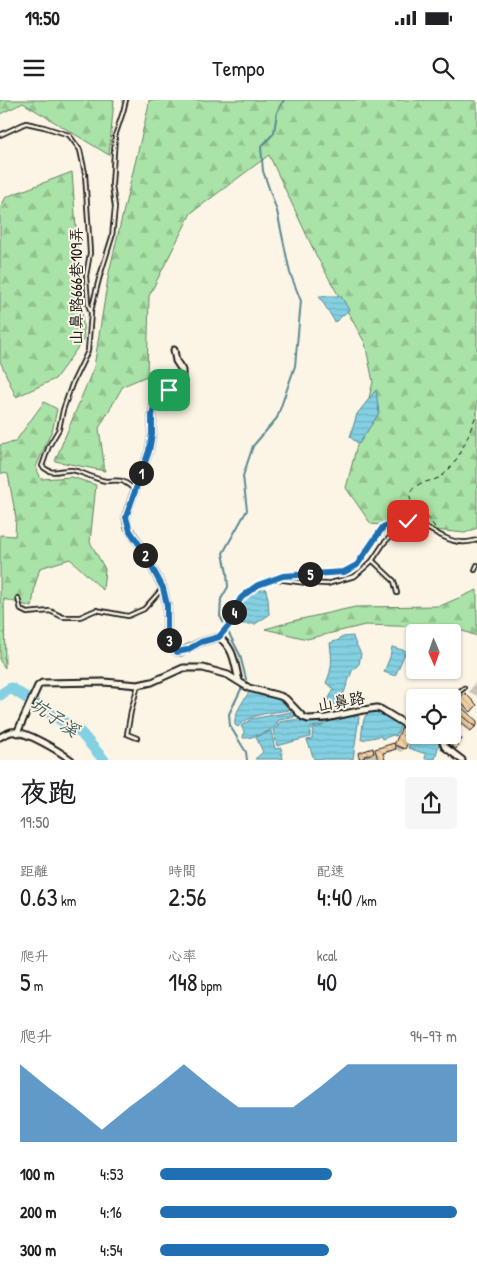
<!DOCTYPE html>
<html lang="zh-TW">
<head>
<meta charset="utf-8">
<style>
	body { margin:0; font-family:"Patrick Hand","LXGW WenKai TC",sans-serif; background:#f6f6f6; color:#202124; height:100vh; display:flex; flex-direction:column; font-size:19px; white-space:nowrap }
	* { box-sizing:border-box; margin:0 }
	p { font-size:16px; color:#757577 }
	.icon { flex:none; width:28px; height:28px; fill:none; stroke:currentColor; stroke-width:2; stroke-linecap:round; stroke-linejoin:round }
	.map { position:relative; height:660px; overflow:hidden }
	.drawer { display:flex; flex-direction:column; background:#fff; flex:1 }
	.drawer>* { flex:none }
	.needle { width:32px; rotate:178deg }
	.controls { position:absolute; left:406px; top:524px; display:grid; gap:10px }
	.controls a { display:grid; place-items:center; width:55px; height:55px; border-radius:5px; background:#fff; box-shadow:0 1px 4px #0004; font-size:25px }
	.pin { position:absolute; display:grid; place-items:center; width:42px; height:42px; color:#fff; margin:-21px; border-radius:10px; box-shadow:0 2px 8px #0006 }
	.km { position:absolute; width:25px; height:25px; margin:-12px; border-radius:50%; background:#222; color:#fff; font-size:14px; line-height:25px; text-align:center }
	.round { display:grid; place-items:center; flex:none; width:52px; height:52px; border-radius:5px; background:#f6f6f6 }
	.head { display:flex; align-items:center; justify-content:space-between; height:85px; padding:0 20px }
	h1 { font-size:28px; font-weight:600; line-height:38px }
	.stats { display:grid; grid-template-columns:repeat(3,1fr); gap:8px; height:85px; padding:5px 20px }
	.stats div { display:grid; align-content:center }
	.stats b { font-size:25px; font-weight:600 }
	.stats small { font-size:14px; font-weight:400 }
	.stats p { font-size:14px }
	.chart { height:140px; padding:10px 20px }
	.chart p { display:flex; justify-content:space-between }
	.chart svg { width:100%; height:90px; margin-top:5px; fill:#1f6fb2; opacity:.7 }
	ul { padding:0 20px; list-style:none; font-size:16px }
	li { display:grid; grid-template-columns:80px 60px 1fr; align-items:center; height:38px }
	li i { height:12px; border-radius:6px; background:#1f6fb2 }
	.status { display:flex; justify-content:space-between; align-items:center; height:35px; padding:0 25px; background:#fff; direction:ltr }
	.status svg { height:14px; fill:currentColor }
	header { display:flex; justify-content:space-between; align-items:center; height:65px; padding:0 20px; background:#fff; font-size:22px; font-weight:600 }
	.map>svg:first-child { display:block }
</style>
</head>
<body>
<div class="status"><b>19:50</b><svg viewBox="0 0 49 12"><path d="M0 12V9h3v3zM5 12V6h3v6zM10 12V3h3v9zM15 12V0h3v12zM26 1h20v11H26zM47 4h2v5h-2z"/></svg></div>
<header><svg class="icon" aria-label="menu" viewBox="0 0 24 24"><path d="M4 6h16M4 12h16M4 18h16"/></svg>Tempo<svg class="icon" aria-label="search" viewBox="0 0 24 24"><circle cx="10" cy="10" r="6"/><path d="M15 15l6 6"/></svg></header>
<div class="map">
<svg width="477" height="660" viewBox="0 0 477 660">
	<defs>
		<pattern id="forest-firs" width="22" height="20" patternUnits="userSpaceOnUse" patternTransform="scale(1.25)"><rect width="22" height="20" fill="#aae3a7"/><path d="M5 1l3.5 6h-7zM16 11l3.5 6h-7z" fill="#92c28f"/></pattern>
		<pattern id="water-rules" width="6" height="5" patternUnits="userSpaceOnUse" patternTransform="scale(1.25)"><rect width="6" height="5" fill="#84d0e3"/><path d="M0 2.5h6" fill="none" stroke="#71b2c2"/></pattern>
		<pattern id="building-back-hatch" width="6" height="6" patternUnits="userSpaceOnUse" patternTransform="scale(1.25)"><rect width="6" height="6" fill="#f5d0a5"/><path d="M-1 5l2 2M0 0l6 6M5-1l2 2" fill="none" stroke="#d1b28d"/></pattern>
	</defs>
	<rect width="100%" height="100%" fill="#fcf5e5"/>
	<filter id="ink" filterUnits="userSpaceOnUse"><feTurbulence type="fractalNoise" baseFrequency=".02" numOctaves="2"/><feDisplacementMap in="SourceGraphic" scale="10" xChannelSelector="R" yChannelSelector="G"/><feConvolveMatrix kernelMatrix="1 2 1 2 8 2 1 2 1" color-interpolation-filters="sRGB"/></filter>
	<g filter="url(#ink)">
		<g fill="url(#forest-firs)" stroke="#638062">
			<polygon points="0,0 114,0 109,55 23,3 0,14"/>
			<polygon points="149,0 474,0 477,2 477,428 465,433 371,424 346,388 373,282 365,243 317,157 269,55 191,113 149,196 147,276 123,286 99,328 105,371 55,361 94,267 109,172 148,9"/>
			<polygon points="72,72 84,239 55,279 16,297 0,261 0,108 6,97"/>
			<polygon points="44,302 57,309 53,328 36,367 41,379 72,377 96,385 90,442 105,469 103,490 70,459 40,468 35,485 32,507 4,499 5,568 0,561 0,435 15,436 16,418 8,374 0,373 0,345 15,342"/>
			<polygon points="477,490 477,536 454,528 365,525 307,539 265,529 297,520 355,507 440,506"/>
		</g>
		<g fill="url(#water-rules)" stroke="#5a8893">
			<polygon points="319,196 341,196 349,210 335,222"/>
			<polygon points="376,290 379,313 359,344 350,337 357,314"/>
			<path d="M265 487 268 498 269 515 255 524H239L235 520C242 498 245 498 265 487Z"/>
			<path d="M353 536 354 540 361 554 359 564 352 571 342 598 332 613 320 614 334 589 326 583C333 567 332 560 330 543L339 540 341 537Z"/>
			<polygon points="392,547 406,551 395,576 384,572 390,557"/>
			<path d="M249 592C268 595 277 592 289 610 272 613 250 613 238 627L235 625C233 614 243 602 249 592Z"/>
			<path d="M373 610 381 612 401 625 396 636 393 635 382 639 381 636 361 640C363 628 361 614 373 610Z"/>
			<path d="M291 612 293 613 296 616 291 618 279 620C278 621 276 626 275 627 269 632 249 639 243 638L244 631 241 626 251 619Z"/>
			<polygon points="355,615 359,617 353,659 314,659 307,640 312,639 313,628 323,626 325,621"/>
			<polygon points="299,619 312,622 323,621 322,625 312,627 310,631 310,637 277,646 273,630 277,627 280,622"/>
			<polygon points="271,631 275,649 281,648 283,659 255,659 263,652 256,637"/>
			<polygon points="415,632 415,635 437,635 439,644 435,659 425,659 426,654 408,648"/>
		</g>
		<g fill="#0003">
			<polygon points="476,581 477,581 477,596 469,592"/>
			<polygon points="465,595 476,605 467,614 477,623 469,632 452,618 455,615 452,613 452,606 456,604"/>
			<polygon points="402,629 411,633 404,649 401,652 394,649 391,652 382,654 384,660 365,660 364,656 358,659 357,655 358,654 373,653 376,650 394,645 400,632"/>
			<polygon points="447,635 452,635 460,639 454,650 447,646 451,640 446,637"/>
		</g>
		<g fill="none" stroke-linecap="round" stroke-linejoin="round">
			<polyline stroke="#5a8893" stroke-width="2" points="247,660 246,652 230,626 229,614 246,579 240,555 220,516 221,499 228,487 227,473 223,453 247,410 243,376 253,346 277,318 295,266 301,201 290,173 277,111 263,71 261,47 274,33 277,12 284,0"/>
			<polyline stroke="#84d0e3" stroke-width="11" points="0,595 11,588 81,633 104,660"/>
		</g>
		<g fill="url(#building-back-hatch)" stroke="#1c1c1c">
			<polygon points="465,593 477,605 471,612 458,600"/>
			<polygon points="455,602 477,621 477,625 475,627 452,608 452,605"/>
			<polygon points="456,611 475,627 471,631 453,616"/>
			<polygon points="402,627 413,632 405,649 394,645"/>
			<polygon points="454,634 462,639 456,649 448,644"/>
			<polygon points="394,643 396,649 383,653 385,660 378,660 375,649"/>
			<polygon points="373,648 374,653 364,656 365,657 360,659 358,653"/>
		</g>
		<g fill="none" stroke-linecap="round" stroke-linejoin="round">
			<g stroke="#1c1c1c" stroke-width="6">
				<g id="lane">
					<path d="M0 35 26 23 44 27 69 35 80 50 85 73 90 153 86 176 88 204 91 213 88 251 72 284 63 310 59 329 49 346 42 366C54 377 58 369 72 370 83 372 94 379 106 381 111 381 116 380 122 381 127 383 131 387 135 390"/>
					<polyline points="91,211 99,179 112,137 115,107 112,85 115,36 123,12 126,0"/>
					<polyline points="373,461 394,481 397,493"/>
					<polyline points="475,470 477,465"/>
					<polyline points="276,479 306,483 327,484 355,476 372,461 384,443 396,431 407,424 414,424"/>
					<polyline points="18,498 21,510 27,513 50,511 63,517 80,517 96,510 128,516 144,509 162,489"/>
					<path d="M219 537C222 534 226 530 228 526 235 514 236 502 247 493 262 479 284 475 303 474 321 473 340 476 355 466 359 463 362 458 364 454 373 441 382 423 398 421 428 418 445 451 477 440"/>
					<polyline points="451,598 464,588"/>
					<polyline points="137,638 127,634 131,611 138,585"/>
				</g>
			</g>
			<g stroke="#1c1c1c" stroke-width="9">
				<g id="street">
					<path d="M174 250 176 261 182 270V276L154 306 152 316V334L149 351 127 413 126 417 128 427 141 447 163 488 167 505V535L172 548 177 552H181L201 542 219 537C235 550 234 562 239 581"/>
					<polyline points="17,633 38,586 42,583 104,582 138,585 152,582 183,568 203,568 228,575 249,588 280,596 286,599 303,617 308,619 326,618 363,610 377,608 382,610 405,624 415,626"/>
					<polyline points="440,635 445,647 462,660"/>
					<path d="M0 637C3 635 8 633 11 632 25 630 59 651 71 660"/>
				</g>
			</g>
			<path stroke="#1c1c1c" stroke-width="1" stroke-dasharray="5 4" stroke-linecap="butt" d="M435 427C432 423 429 419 426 415 420 410 409 404 410 395 413 380 433 383 442 376 461 360 468 335 477 313"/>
			<use href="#lane" stroke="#fcf5e5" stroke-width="2.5"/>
			<use href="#street" stroke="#fcf5e5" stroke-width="5"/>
		</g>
	</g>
	<g fill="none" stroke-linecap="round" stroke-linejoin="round" filter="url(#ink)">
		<g stroke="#fff" stroke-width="10">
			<polyline id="route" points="169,290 154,306 152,316 152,334 149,351 126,417 130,431 141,447 163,488 167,505 167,535 172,548 177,552 187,550 201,542 219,537 229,525 238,503 241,498 248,492 258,485 283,476 344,472 357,465 383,427 397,421 408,421"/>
		</g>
		<use href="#route" stroke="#1f6fb2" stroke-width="6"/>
	</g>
	<g text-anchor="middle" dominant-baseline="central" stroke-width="4" stroke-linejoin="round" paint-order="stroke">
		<g font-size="16" fill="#1c1c1c" stroke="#fcf5e5">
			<text transform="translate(76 186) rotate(-90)">山鼻路666巷109弄</text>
			<text transform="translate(341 601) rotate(-10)">山鼻路</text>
		</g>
		<g font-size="18" font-style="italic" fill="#405b62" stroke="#fcf5e5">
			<text transform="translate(55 617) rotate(34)">坑子溪</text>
		</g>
	</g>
</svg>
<div class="controls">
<a><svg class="needle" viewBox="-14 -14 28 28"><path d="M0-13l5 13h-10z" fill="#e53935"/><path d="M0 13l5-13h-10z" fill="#757577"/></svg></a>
<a><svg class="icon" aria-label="locate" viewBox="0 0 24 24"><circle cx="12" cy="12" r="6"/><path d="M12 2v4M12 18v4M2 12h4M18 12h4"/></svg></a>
</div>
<div class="pin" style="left:169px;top:290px;background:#1e9e55"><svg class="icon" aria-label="arrive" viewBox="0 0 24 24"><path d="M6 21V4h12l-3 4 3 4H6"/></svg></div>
<div class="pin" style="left:408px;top:421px;background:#d93025"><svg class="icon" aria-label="check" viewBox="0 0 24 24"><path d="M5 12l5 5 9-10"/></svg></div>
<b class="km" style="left:141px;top:373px">1</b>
<b class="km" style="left:145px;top:455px">2</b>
<b class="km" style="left:169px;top:540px">3</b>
<b class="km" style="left:234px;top:512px">4</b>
<b class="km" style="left:310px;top:474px">5</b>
</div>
<section class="drawer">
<div class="head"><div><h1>夜跑</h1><p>19:50</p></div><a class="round"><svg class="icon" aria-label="share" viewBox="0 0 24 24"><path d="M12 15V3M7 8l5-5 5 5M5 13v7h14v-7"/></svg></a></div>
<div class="stats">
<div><p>距離</p><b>0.63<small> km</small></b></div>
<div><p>時間</p><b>2:56</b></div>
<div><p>配速</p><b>4:40<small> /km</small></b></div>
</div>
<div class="stats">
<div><p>爬升</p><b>5<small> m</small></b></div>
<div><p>心率</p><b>148<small> bpm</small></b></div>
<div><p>kcal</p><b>40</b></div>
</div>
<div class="chart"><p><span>爬升</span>94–97 m</p>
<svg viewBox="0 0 160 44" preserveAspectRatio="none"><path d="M0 44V6L10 17L20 27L30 38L40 27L50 17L60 6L70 17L80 27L90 27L100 27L110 17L120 6L130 6L140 6L150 6L160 6V44z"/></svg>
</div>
<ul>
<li><b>100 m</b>4:53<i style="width:58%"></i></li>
<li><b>200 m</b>4:16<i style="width:100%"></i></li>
<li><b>300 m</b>4:54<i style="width:57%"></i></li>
</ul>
</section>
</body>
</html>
